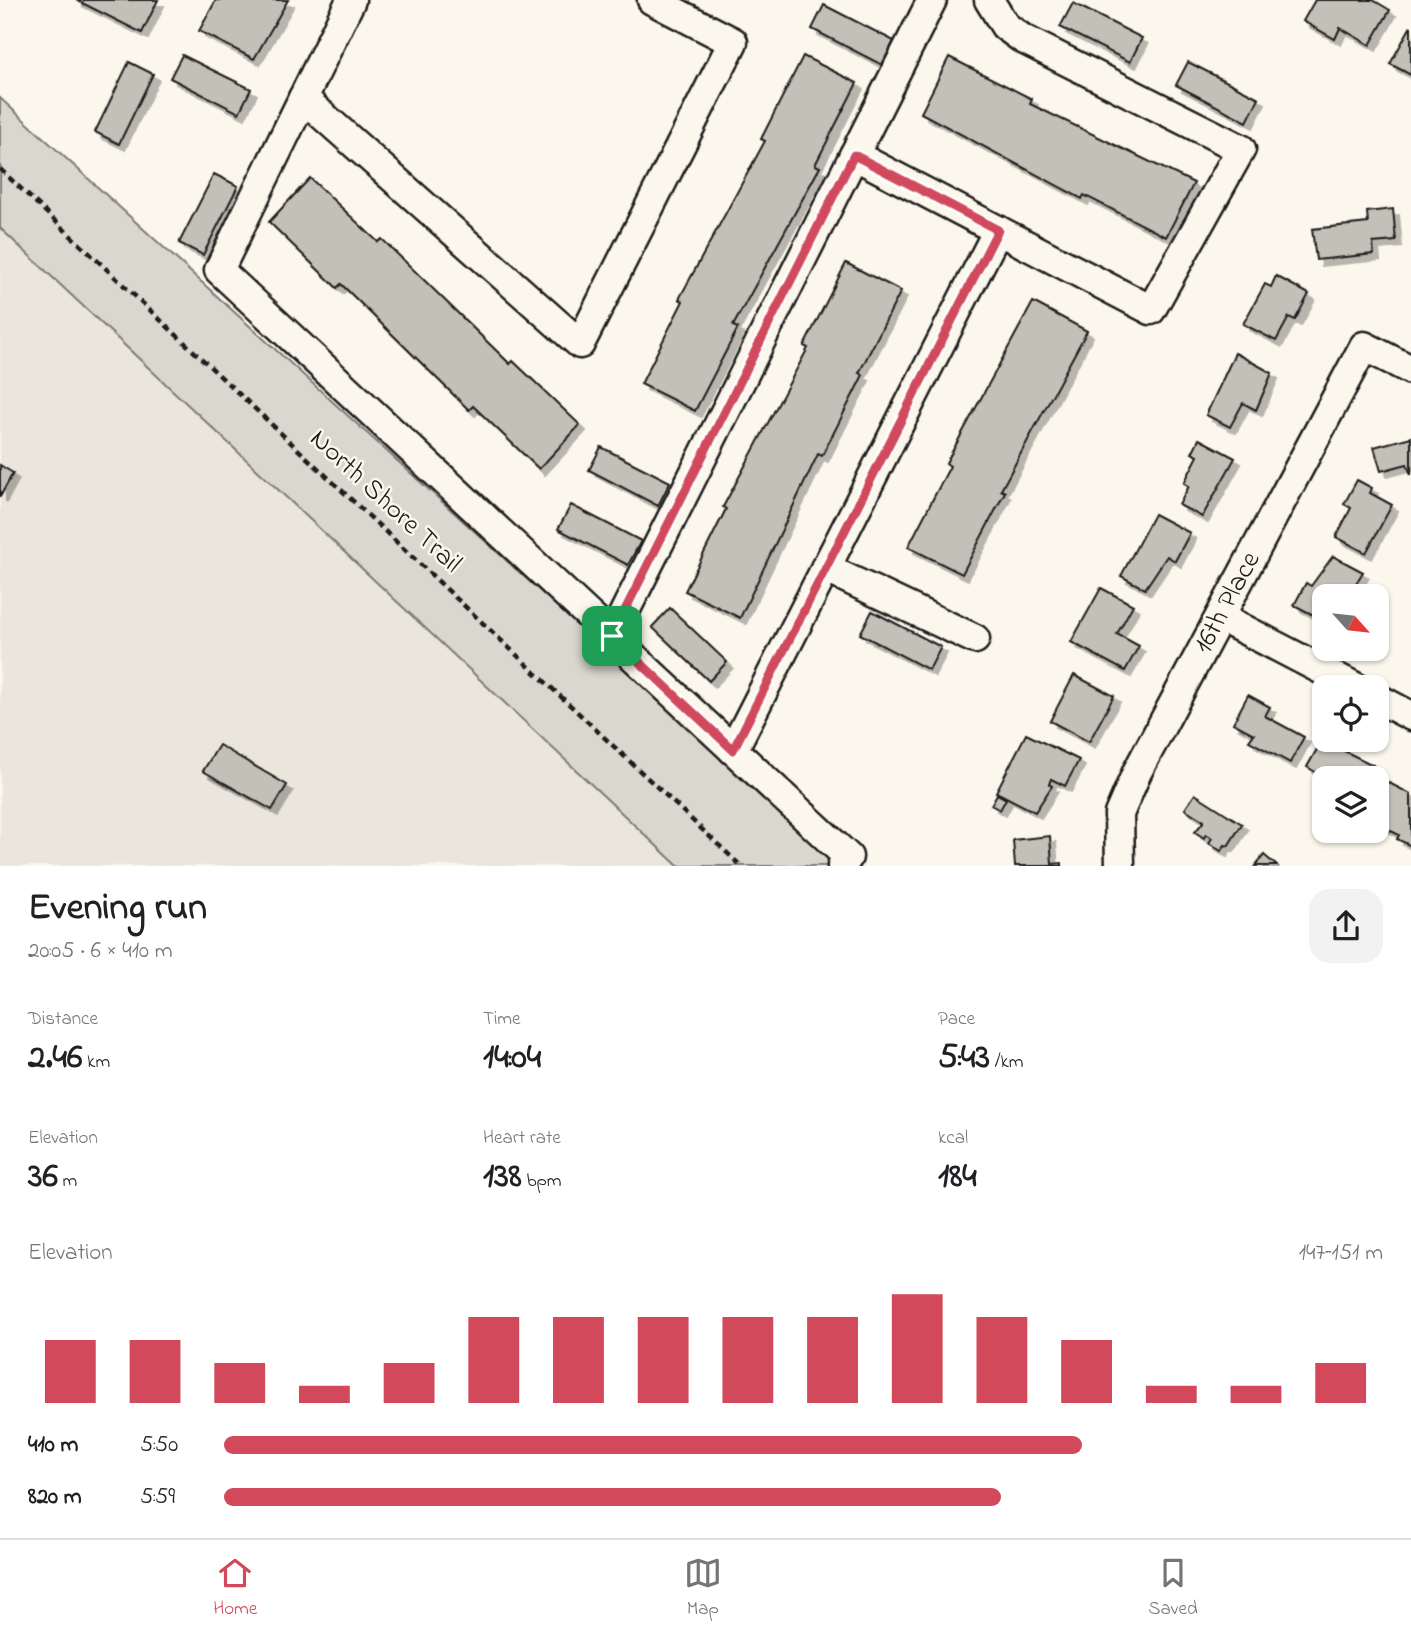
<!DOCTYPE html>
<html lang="en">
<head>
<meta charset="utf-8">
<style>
	body { margin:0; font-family:"Indie Flower",sans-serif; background:#f2f2f2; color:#202124; height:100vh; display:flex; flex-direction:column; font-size:26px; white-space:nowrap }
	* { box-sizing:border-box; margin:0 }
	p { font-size:23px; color:#757577 }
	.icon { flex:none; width:38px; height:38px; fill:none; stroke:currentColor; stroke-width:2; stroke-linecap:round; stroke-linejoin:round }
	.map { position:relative; height:866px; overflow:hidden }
	.sheet { display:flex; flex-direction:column; background:#fff; flex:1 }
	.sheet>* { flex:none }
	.needle { width:46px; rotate:117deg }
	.controls { position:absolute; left:1312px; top:584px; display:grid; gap:14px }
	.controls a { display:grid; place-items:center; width:77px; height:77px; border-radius:14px; background:#fff; box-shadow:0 2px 5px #0004; font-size:35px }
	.pin { position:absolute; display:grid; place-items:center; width:60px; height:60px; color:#fff; margin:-30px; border-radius:14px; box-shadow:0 4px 10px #0006 }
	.round { display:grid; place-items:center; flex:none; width:74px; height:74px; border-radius:21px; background:#f2f2f2 }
	.summary { display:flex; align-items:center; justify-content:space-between; height:119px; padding:0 28px }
	h1 { font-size:38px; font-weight:700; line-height:52px }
	.stats { display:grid; grid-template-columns:repeat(3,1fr); gap:10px; height:119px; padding:7px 28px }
	.stats div { display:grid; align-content:center }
	.stats b { font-size:35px; font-weight:700 }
	.stats small { font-size:19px; font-weight:400 }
	.stats p { font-size:19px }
	.chart { height:196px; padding:14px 28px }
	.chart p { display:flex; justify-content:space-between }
	.chart svg { width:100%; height:126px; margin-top:7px; stroke:#d1495b; stroke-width:6 }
	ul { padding:0 28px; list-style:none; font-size:23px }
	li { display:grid; grid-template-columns:112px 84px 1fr; align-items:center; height:52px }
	li i { height:18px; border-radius:9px; background:#d1495b }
	.menu { display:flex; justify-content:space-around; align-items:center; height:98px; border-top:2px solid #e0e0e0; background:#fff; font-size:19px; color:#757577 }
	.menu a { display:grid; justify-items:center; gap:4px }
	.menu .on { color:#d1495b }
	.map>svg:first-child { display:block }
</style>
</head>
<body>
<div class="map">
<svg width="1411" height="866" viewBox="0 0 1411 866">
	<defs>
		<filter id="shadow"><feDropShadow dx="6" dy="6" stdDeviation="0" flood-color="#0004"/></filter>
	</defs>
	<rect width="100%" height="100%" fill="#fbf7ec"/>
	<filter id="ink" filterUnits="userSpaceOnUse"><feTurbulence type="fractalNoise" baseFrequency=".0143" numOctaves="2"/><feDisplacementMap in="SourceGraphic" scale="14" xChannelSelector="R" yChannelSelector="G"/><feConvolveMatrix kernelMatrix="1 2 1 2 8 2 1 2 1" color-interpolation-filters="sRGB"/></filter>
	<g filter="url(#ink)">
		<polygon fill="#eae6dc" points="0,228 15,242 678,866 0,866"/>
		<polygon fill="#dad7ce" stroke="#7b7a75" stroke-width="2" points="0,98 841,866 678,866 0,228"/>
		<g fill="#c3c0b8" stroke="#1c1c1c" stroke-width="2" filter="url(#shadow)">
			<polygon points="76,0 158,0 142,33"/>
			<polygon points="216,0 288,0 254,59 199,31"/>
			<polygon points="1315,0 1373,0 1390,10 1370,45 1340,28 1335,39 1303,21"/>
			<polygon points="1073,3 1142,38 1130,62 1060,27"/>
			<polygon points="824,5 894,41 882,65 812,29"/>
			<polygon points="1411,26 1411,75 1390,64"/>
			<polygon points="182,55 251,89 239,113 170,78"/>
			<polygon points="803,56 857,83 815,165 820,167 733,326 738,328 695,411 641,384 683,301 679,299 765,141 761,139"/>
			<polygon points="949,57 1032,99 1030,104 1194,183 1166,237 1084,195 1082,199 921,113"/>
			<polygon points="129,62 153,74 119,144 95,132"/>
			<polygon points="1188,62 1259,98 1247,122 1176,85"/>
			<polygon points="214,174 238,186 203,255 179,243"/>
			<polygon points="310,178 378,242 382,239 510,364 513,361 580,425 539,469 473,406 469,410 341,284 337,288 269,222"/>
			<polygon points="1393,209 1396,241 1373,243 1374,254 1316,260 1312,229 1368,223 1367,212"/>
			<polygon points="846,263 901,291 859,373 863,375 822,456 818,454 740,618 685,591 726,509 723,507 808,348 804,346"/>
			<polygon points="1276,276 1309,294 1295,320 1289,317 1276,341 1243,324 1265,284 1271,287"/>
			<polygon points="1033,302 1087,331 1001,490 1005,492 962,574 908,547 950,466 946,463"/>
			<polygon points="1235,353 1272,373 1256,410 1243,403 1230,427 1206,415"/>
			<polygon points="1411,437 1411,475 1407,464 1381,471 1374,447"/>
			<polygon points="1199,439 1235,458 1202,517 1179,505 1189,486 1184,483 1198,456 1192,453"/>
			<polygon points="601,447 670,482 658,506 589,470"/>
			<polygon points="0,465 13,473 0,497"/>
			<polygon points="1357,480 1372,488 1370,493 1392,505 1366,553 1336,537 1351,508 1344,504"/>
			<polygon points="571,505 641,541 628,565 558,529"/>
			<polygon points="1154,514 1190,533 1175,561 1167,556 1145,589 1121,576"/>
			<polygon points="1333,556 1363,572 1355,585 1360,588 1355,597 1325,597 1325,621 1294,605 1306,583 1311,586"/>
			<polygon points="1101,588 1133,605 1117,634 1139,646 1125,671 1071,642"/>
			<polygon points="670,608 727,662 709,681 652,627"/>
			<polygon points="872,611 941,647 929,670 860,634"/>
			<polygon points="1074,675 1114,696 1089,742 1050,721"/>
			<polygon points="1248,695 1270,707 1265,716 1304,737 1290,763 1249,741 1254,734 1233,723"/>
			<polygon points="1026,734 1079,760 1065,786 1051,779 1049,784 1052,786 1035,812 996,792"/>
			<polygon points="1322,740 1373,765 1365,779 1327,779 1307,767"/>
			<polygon points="219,745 287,785 272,810 203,771"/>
			<polygon points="1385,781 1411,794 1411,846 1397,839 1399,835 1377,824 1377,797"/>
			<polygon points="1325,782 1325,804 1316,799"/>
			<polygon points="997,794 1006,799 1000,810 991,805"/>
			<polygon points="1195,794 1242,824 1228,846 1225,845 1221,851 1209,843 1212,838 1206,834 1204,838 1195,832 1204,821 1185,809"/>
			<polygon points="1050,836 1052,864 1062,863 1062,866 1015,866 1013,840"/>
			<polygon points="1264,855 1277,866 1255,866"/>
		</g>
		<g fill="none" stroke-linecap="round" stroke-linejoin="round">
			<g stroke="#1c1c1c" stroke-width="33">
				<g id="minor">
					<polyline points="351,0 219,270 848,857 842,866"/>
					<polyline points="303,98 580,344 733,42 652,0"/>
					<polyline points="854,155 1151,310 1241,149 1023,39 1005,26 989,0"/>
					<polyline points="825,568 975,639"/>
					<polyline points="1220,617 1357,688"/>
					<polyline points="612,637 932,0"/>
					<polyline points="1377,698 1411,716"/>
					<polyline points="733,750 998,230"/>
					<polyline points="1120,866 1119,814 1137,772 1364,346 1411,370"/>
				</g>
			</g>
			<polyline stroke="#1c1c1c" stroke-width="4.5" stroke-dasharray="7 5" stroke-linecap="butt" points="0,169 741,866"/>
			<use href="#minor" stroke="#fbf7ec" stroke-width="28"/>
		</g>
	</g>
	<g fill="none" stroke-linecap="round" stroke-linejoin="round" filter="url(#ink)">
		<g stroke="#fff" stroke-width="14">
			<polygon id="route" points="854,155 998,230 733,750 612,636"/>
		</g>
		<use href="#route" stroke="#d1495b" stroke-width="9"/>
	</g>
	<g text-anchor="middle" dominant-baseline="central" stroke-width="5" stroke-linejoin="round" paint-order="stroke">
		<g font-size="28" fill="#1c1c1c" stroke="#fbf7ec">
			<text transform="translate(385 502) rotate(43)">North Shore Trail</text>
			<text transform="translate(1228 603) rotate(-62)">16th Place</text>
		</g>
	</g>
</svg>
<div class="controls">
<a><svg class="needle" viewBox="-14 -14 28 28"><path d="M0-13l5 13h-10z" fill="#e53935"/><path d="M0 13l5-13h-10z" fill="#757577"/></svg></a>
<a><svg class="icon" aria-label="locate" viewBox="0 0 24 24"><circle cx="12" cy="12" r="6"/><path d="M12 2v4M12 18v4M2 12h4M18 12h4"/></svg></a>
<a><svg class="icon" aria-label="layers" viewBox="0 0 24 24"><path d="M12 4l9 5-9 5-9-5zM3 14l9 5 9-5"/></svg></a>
</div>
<div class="pin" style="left:612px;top:636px;background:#1e9e55"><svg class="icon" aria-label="arrive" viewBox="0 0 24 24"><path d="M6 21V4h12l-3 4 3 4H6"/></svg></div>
</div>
<section class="sheet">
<div class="summary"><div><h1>Evening run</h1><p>20:05 · 6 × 410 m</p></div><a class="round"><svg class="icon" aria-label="share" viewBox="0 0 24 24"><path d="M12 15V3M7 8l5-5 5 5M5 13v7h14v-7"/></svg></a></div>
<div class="stats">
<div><p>Distance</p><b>2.46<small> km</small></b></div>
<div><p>Time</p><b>14:04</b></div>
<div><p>Pace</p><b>5:43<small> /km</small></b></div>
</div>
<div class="stats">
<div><p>Elevation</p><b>36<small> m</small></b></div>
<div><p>Heart rate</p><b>138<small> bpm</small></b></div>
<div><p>kcal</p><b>184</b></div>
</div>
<div class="chart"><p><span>Elevation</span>147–151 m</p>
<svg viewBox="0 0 160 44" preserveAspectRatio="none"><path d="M5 44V22M15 44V22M25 44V30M35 44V38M45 44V30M55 44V14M65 44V14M75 44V14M85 44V14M95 44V14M105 44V6M115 44V14M125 44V22M135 44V38M145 44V38M155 44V30"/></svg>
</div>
<ul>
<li><b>410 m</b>5:50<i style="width:74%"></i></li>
<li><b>820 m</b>5:59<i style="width:67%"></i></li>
</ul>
</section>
<nav class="menu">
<a class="on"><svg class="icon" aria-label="home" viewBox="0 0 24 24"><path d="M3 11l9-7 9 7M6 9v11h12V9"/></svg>Home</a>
<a><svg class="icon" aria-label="map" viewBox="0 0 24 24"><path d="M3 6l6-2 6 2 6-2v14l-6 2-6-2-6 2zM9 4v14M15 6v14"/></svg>Map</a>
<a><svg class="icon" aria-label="saved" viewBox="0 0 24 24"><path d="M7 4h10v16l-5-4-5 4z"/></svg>Saved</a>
</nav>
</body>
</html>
